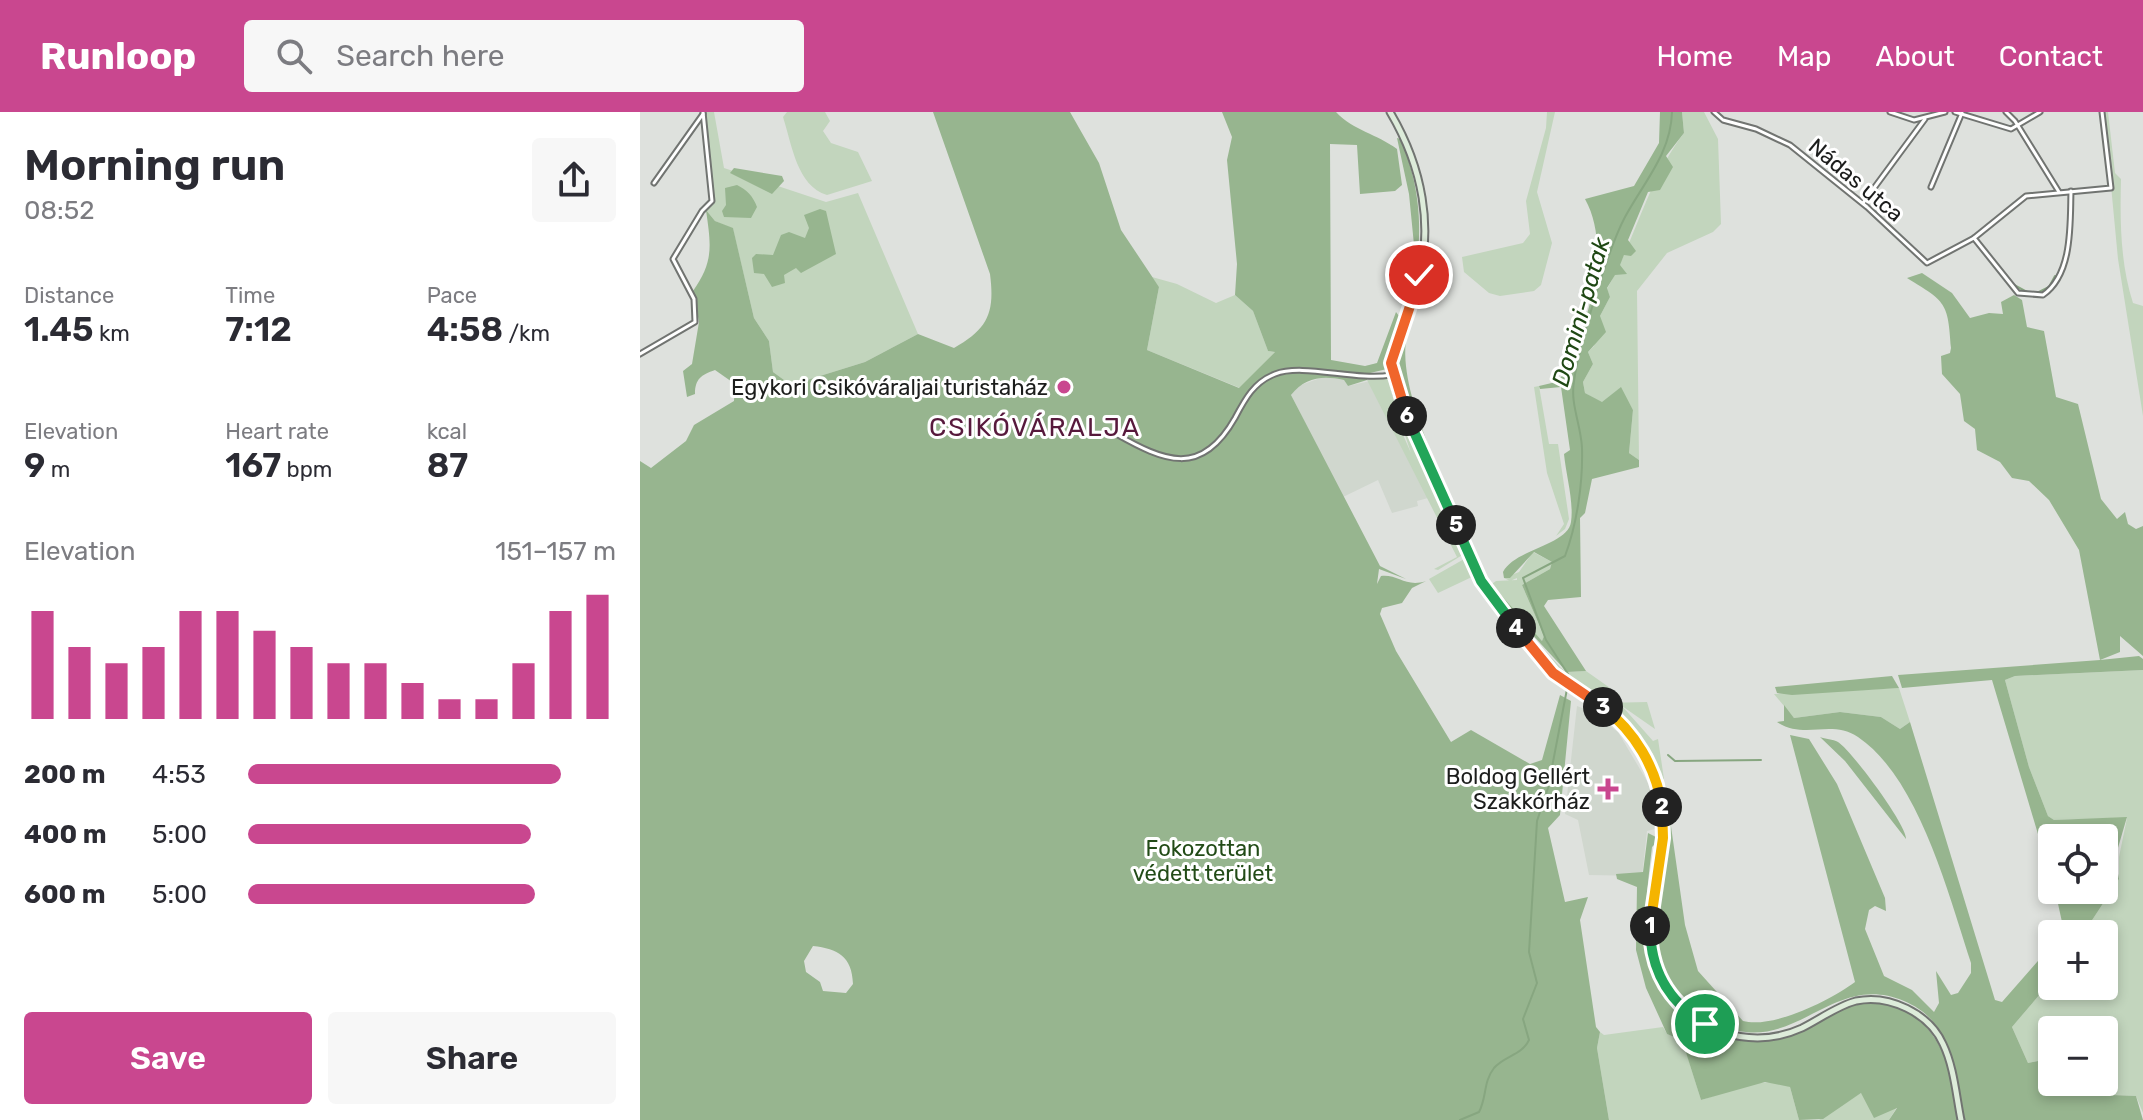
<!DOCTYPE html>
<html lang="en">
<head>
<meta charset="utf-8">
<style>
	body { margin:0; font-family:Rubik,sans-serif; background:#f7f7f7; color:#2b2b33; height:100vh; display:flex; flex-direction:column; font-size:30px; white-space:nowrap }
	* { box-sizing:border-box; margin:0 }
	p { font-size:26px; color:#7c7c81 }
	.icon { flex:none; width:44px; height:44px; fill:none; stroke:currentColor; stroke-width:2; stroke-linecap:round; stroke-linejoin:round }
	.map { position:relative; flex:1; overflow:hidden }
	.side { display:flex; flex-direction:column; background:#fff; width:640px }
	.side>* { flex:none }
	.controls { position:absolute; left:1398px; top:712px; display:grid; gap:16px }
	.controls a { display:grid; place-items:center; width:80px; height:80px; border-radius:8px; background:#fff; box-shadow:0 4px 12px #0003; font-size:40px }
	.pin { position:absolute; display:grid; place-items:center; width:68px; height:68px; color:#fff; margin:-34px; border:4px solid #fff; border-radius:50%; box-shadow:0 2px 8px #0007 }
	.km { position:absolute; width:40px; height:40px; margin:-20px; border-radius:50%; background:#222; color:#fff; font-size:22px; line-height:40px; text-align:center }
	.round { display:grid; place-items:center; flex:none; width:84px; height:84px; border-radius:8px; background:#f7f7f7 }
	.summary { display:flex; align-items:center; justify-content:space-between; height:136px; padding:0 24px }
	h1 { font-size:44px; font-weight:600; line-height:60px }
	.metrics { display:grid; grid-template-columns:repeat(3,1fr); gap:12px; height:136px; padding:8px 24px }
	.metrics div { display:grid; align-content:center }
	.metrics b { font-size:34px; font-weight:600 }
	.metrics small { font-size:22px; font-weight:400 }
	.metrics p { font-size:22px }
	.chart { height:224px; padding:16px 24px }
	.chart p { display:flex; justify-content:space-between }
	.chart svg { width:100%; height:144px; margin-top:8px; stroke:#c9478f; stroke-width:6 }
	.action { display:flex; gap:16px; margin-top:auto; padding:16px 24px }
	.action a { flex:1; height:92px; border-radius:8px; background:#c9478f; color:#fff; font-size:32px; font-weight:600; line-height:92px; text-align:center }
	.action a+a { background:#f7f7f7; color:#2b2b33 }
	ul { padding:0 24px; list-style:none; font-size:26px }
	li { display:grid; grid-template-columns:128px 96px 1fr; align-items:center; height:60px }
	li i { height:20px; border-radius:10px; background:#c9478f }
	header { display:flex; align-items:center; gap:48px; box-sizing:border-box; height:112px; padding:0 40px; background:#c9478f; color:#fff }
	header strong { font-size:38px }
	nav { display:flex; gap:44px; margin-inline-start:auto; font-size:28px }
	.search { width:560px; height:72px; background:#f7f7f7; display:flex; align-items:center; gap:20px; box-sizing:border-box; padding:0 28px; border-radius:8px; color:#7c7c81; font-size:30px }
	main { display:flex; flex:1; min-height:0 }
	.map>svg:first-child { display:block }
</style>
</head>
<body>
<header>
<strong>Runloop</strong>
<div class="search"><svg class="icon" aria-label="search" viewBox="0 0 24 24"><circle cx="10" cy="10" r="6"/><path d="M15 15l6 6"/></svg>Search here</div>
<nav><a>Home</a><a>Map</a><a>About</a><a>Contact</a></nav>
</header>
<main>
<section class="side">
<div class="summary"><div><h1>Morning run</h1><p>08:52</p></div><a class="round"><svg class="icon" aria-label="share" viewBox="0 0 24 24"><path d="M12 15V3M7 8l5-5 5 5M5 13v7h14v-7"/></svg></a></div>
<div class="metrics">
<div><p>Distance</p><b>1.45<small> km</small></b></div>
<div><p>Time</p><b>7:12</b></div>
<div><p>Pace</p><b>4:58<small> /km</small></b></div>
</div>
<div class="metrics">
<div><p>Elevation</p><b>9<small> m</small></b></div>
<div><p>Heart rate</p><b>167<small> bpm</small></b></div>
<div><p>kcal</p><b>87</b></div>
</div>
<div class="chart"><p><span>Elevation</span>151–157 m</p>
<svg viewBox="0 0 160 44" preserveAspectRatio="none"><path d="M5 44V11M15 44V22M25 44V27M35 44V22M45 44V11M55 44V11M65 44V17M75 44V22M85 44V27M95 44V27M105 44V33M115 44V38M125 44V38M135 44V27M145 44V11M155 44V6"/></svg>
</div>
<ul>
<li><b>200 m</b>4:53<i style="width:85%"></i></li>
<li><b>400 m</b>5:00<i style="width:77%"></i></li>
<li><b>600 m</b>5:00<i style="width:78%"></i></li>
</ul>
<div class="action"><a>Save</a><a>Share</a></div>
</section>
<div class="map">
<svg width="1503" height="1008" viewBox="0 0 1503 1008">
	<rect width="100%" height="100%" fill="#dee1dd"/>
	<g fill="#d0d7ce">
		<polygon points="686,264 704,268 708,274 730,269 788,386 777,389 778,394 752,401 738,368 703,385 651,283 658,274"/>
		<polygon points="937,594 950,599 978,620 1007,669 1019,700 1019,716 1007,719 1002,764 949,763 938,708 925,702"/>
	</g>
	<g fill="#c2d5bd">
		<polygon points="64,0 74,0 84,56 186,90 218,81 278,222 225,250 151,273 133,260 129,229 114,206 93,117 75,109 66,98 72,89"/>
		<path d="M147 0H185L190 9 183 19 191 31 218 40 232 69 187 83C157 74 152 33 143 5Z"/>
		<polygon points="907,0 915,0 897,80 912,131 901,173 894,179 860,184 849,181 824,160 822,145 883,131 890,122 886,89 906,16"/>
		<path d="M1042 0H1064L1078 27 1081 112 1073 120 1027 141 997 179 999 348 989 341 993 298 980 276 962 291 945 281 943 270 953 252 948 240 954 234 960 204 970 185 967 177C996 126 1008 68 1044 21Z"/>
		<path d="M1464 0H1468L1475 61 1481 67C1480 107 1480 151 1493 191L1503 194V304L1478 147Z"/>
		<polygon points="512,165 537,172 576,191 595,183 613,199 628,239 635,240 600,276 507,238 519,175"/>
		<polygon points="748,263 758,292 749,299 753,300 771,341 757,299 761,299 824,442 798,458 794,457 817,445 727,268"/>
		<polygon points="899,274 909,332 918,332 929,407 925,417 916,424 924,412 907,361 894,275"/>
		<polygon points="893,440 912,450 910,457 882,473 904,524 902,529 849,474 856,469 877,468 877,466 870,469 864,466 879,460"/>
		<polygon points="826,446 834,464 798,481 789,467"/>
		<path d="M884 516 921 556 927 560 946 559 980 583 958 587C926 567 902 550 884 516Z"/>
		<polygon points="1503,558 1503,1001 1496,984 1472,983 1464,947 1464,918 1412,918 1412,946 1388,951 1372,915 1412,868 1412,874 1464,874 1464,822 1443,822 1479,767 1479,745 1487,706 1414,708 1408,704 1389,655 1365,568 1375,564"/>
		<polygon points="1259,576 1270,610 1260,617 1241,605 1200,600 1154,606 1134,582"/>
		<polygon points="1007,590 1015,617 982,594 1013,629 1018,627 1024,667 1018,667 1013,642 980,603 964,591"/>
		<path d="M1023 915 1027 922 1042 927 1061 988C1085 981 1126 961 1150 975L1159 1008H969L957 936 960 920 964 923Z"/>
		<polygon points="1221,981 1257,995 1249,1008 1179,1008"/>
	</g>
	<g fill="#97b58f" fill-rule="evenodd">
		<path d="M293 0H430L459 51 481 118 519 175 507 238 599 276 635 240 628 239 613 199 595 183 597 152 587 48 592 25 582 0H696C714 19 737 22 757 37L762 73 755 79 720 82 717 33 690 32 691 248 725 254 737 251 756 200 759 204 746 244 747 257 730 261 727 268 708 274 704 268C683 263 665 265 651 283L740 454 766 467 739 457 737 472 741 464C758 462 766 476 786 469L772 476 762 491 742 496 740 502 756 539 811 630 831 618 890 652 902 648 920 583 931 589 920 703 908 716 925 790 948 785 940 808 956 915 960 920 957 936 969 1008H0V349L11 356 46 329 54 313 94 289 95 272 75 258C61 263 55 267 55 282L47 285 43 259 52 252 59 210 53 179C74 149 71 134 66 98L75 109 93 116 114 206 129 229 133 260 151 273 225 250 278 222 314 236C348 217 355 201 350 162ZM173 834C198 837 212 844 213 872L206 881 183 879 180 870 166 860 164 849Z"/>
		<path d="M1020 0H1042L1044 21 1026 44 1033 55 1020 78 1008 80 988 128 996 139 991 144 984 143 980 153 987 162 975 163 967 176 970 185 960 204 966 220 948 240 953 252 943 270 945 281 962 290 981 275 993 298 989 341 999 348V355L952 367 945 401 940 406 941 485 908 488 904 494 946 559 927 560 859 487 861 483 902 529 904 524 882 473 910 457 912 450 894 440 870 466H864L863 460C875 437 928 433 931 410 934 390 926 363 924 342L930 338 921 275 900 277 899 274 916 270 924 262C947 213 973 137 945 87L994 74 1019 31Z"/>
		<path d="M757 26 761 27C776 65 782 101 778 142L775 143 769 82Z"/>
		<polygon points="94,56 142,64 144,69 132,82 90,61"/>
		<path d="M97 73C107 78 113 84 117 95L111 106 84 105 82 99 86 93 85 76Z"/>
		<polygon points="180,97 186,99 196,142 161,161 156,156 144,163 145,171 132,175 124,162 114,161 112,146 116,142 133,143 141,123 149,120 165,126 169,116 164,103"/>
		<path d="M1282 161 1312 181 1330 206 1349 201 1363 202 1361 190 1374 183 1382 188 1387 215 1404 219 1416 285 1438 292 1461 387 1477 407 1485 400 1488 412 1496 417 1503 414V544L1480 524V540L1460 548 1499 544 1503 547V558L1375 564 1365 568 1389 655 1408 704 1414 708 1487 705 1475 746 1479 767 1443 822H1419L1422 810 1415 778H1464V726H1412V769L1352 568 1262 576 1258 563 1460 548 1439 438 1409 388 1389 369 1372 366 1360 350 1337 338 1335 317 1324 309 1320 282 1302 262 1301 244 1310 241 1311 236C1308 190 1306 190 1267 166Z"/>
		<path d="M764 212H770C751 260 794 346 814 392L810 393 758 274 754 243Z"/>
		<polygon points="1252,564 1259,576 1152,583 1137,581 1135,575"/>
		<path d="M1144 593 1154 606 1200 600 1241 605 1260 617 1270 610 1355 888 1362 890 1412 833V868L1372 915 1388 951 1412 946V970H1464V947L1472 983 1496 984 1503 1008H1249L1257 996 1234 1006 1221 981 1183 1007 1159 1008 1150 975 1125 970 1061 988 1042 928 1027 922 1006 876 996 838 997 775 977 767 976 762 1003 760 1008 721 1016 725 1017 730 1012 735C1004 804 990 890 1077 916 1097 922 1115 926 1137 922 1161 918 1181 901 1204 893 1250 877 1289 905 1305 946L1310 942C1301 917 1290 900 1264 889 1191 858 1155 946 1080 913 1031 892 1010 855 1012 803 1013 776 1025 751 1026 725 1026 706 1023 688 1020 670L1025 672 1045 813 1058 859 1103 909C1133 917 1191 888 1215 870L1150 623 1169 627 1197 672 1245 786 1246 799 1235 794 1229 798 1225 817 1244 864 1272 878 1294 900 1299 891 1296 859 1311 883 1318 881 1331 861V851C1309 784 1279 666 1218 625 1191 607 1165 628 1137 610L1144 609Z"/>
		<path d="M1180 625C1185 627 1193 627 1198 630 1211 638 1267 713 1266 727L1205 649Z"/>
	</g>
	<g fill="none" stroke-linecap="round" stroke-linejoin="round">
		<g stroke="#87a680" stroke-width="2">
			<polyline points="1374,173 1387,180"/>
			<polyline points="1397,181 1409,175 1415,164"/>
			<path d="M928 570V562L906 528 883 466 925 444C937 412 943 371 942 336 941 312 930 293 934 269 939 233 968 137 985 105 1004 70 1031 41 1032 0"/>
			<polyline points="1028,643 1035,649 1121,648"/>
			<path d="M820 1008 839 1000C847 985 843 970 854 956 864 944 882 943 889 928L883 907 897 871 889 840 897 709 908 676 927 577"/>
		</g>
		<g stroke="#717471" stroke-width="7">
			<g id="street">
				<polyline points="1074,0 1083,8 1116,17 1150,33 1227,95 1287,151 1334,126 1386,84 1471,76 1462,0"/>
				<polyline points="1250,0 1274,8 1305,0"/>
				<polyline points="1315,0 1371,17 1400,0"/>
				<polyline points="1366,0 1375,9 1419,80"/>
				<polyline points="14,71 63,2"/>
				<polyline points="1291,75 1322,1"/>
				<polyline points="1223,91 1285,7"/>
				<path d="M1334 126 1378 181 1403 183C1433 162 1430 112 1431 79"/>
				<polyline points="0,242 55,210 54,187 33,147 62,99 72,89 63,0"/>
				<path d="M476 322C524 349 561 366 595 306 605 287 614 270 635 262 663 251 715 269 751 263"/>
			</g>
		</g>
		<g stroke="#717471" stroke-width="9">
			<path id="secondary" d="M750 0C782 54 795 116 776 177 763 217 744 238 757 282 795 377 836 475 903 552 942 596 988 594 1013 661 1044 740 974 830 1044 897 1075 927 1123 934 1162 916 1180 907 1197 894 1216 889 1249 882 1289 901 1303 932 1314 955 1316 983 1321 1008"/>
		</g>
		<use href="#street" stroke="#fff" stroke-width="3"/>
		<use href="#secondary" stroke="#ddecda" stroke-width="5"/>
	</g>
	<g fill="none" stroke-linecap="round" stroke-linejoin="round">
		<g stroke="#fff" stroke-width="16">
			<path id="split-1" d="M1010 814C1010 857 1027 889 1065 912"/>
		</g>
		<g stroke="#fff" stroke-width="16">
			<polyline id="split-2" points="1010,814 1023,726 1022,695"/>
		</g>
		<g stroke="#fff" stroke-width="16">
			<path id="split-3" d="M963 595C995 620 1016 655 1022 695"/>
		</g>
		<g stroke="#fff" stroke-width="16">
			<polyline id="split-4" points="876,516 913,561 963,595"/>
		</g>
		<g stroke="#fff" stroke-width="16">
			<polyline id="split-5" points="816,413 841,469 876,516"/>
		</g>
		<g stroke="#fff" stroke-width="16">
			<polyline id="split-6" points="767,304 816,413"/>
		</g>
		<g stroke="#fff" stroke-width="16">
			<polyline id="split-7" points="767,304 751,251 771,191"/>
		</g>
		<g stroke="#fff" stroke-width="16">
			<polyline id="split-8" points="771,191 779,163"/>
		</g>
		<use href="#split-1" stroke="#22a559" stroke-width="10"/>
		<use href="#split-2" stroke="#f5b400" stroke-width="10"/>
		<use href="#split-3" stroke="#f5b400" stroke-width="10"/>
		<use href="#split-4" stroke="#f0652b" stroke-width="10"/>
		<use href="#split-5" stroke="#22a559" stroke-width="10"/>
		<use href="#split-6" stroke="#22a559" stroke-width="10"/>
		<use href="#split-7" stroke="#f0652b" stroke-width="10"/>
		<use href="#split-8" stroke="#f5b400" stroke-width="10"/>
	</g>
	<g fill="#c9478f" stroke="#fff" stroke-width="3">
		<circle cx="424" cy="275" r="8"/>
		<path d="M964 665h8v8h8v8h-8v8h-8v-8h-8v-8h8z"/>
	</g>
	<g text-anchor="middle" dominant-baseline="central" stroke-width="6" stroke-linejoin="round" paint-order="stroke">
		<g font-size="22" fill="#1c1d1c" stroke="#fff">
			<text transform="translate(1216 68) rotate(40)">Nádas utca</text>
		</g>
		<g font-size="22" fill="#1c1d1c" stroke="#fff" text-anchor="end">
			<text x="408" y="275">Egykori Csikóváraljai turistaház</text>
			<text x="950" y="664">Boldog Gellért<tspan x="950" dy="25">Szakkórház</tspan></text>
		</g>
		<g font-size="22" fill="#224b17" stroke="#fff">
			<text x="563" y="736">Fokozottan<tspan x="563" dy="25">védett terület</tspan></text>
		</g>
		<g font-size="24" font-style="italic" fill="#1f4814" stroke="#fff">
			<text transform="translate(941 200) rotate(-74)">Domini-patak</text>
		</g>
		<g font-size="26" letter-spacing="2" fill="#57193c" stroke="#fff">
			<text x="395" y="315">CSIKÓVÁRALJA</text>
		</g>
	</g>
</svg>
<div class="controls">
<a><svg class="icon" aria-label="locate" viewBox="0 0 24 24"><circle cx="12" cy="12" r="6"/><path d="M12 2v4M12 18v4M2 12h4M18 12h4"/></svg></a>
<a>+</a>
<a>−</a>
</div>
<div class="pin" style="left:1065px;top:912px;background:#1e9e55"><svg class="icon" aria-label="arrive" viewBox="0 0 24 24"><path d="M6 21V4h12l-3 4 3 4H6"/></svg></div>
<div class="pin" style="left:779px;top:163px;background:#d93025"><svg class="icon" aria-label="check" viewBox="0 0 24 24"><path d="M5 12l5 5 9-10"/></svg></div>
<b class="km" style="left:1010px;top:814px">1</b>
<b class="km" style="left:1022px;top:695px">2</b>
<b class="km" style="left:963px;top:595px">3</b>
<b class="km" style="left:876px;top:516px">4</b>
<b class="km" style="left:816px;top:413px">5</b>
<b class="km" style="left:767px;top:304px">6</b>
</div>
</main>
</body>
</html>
